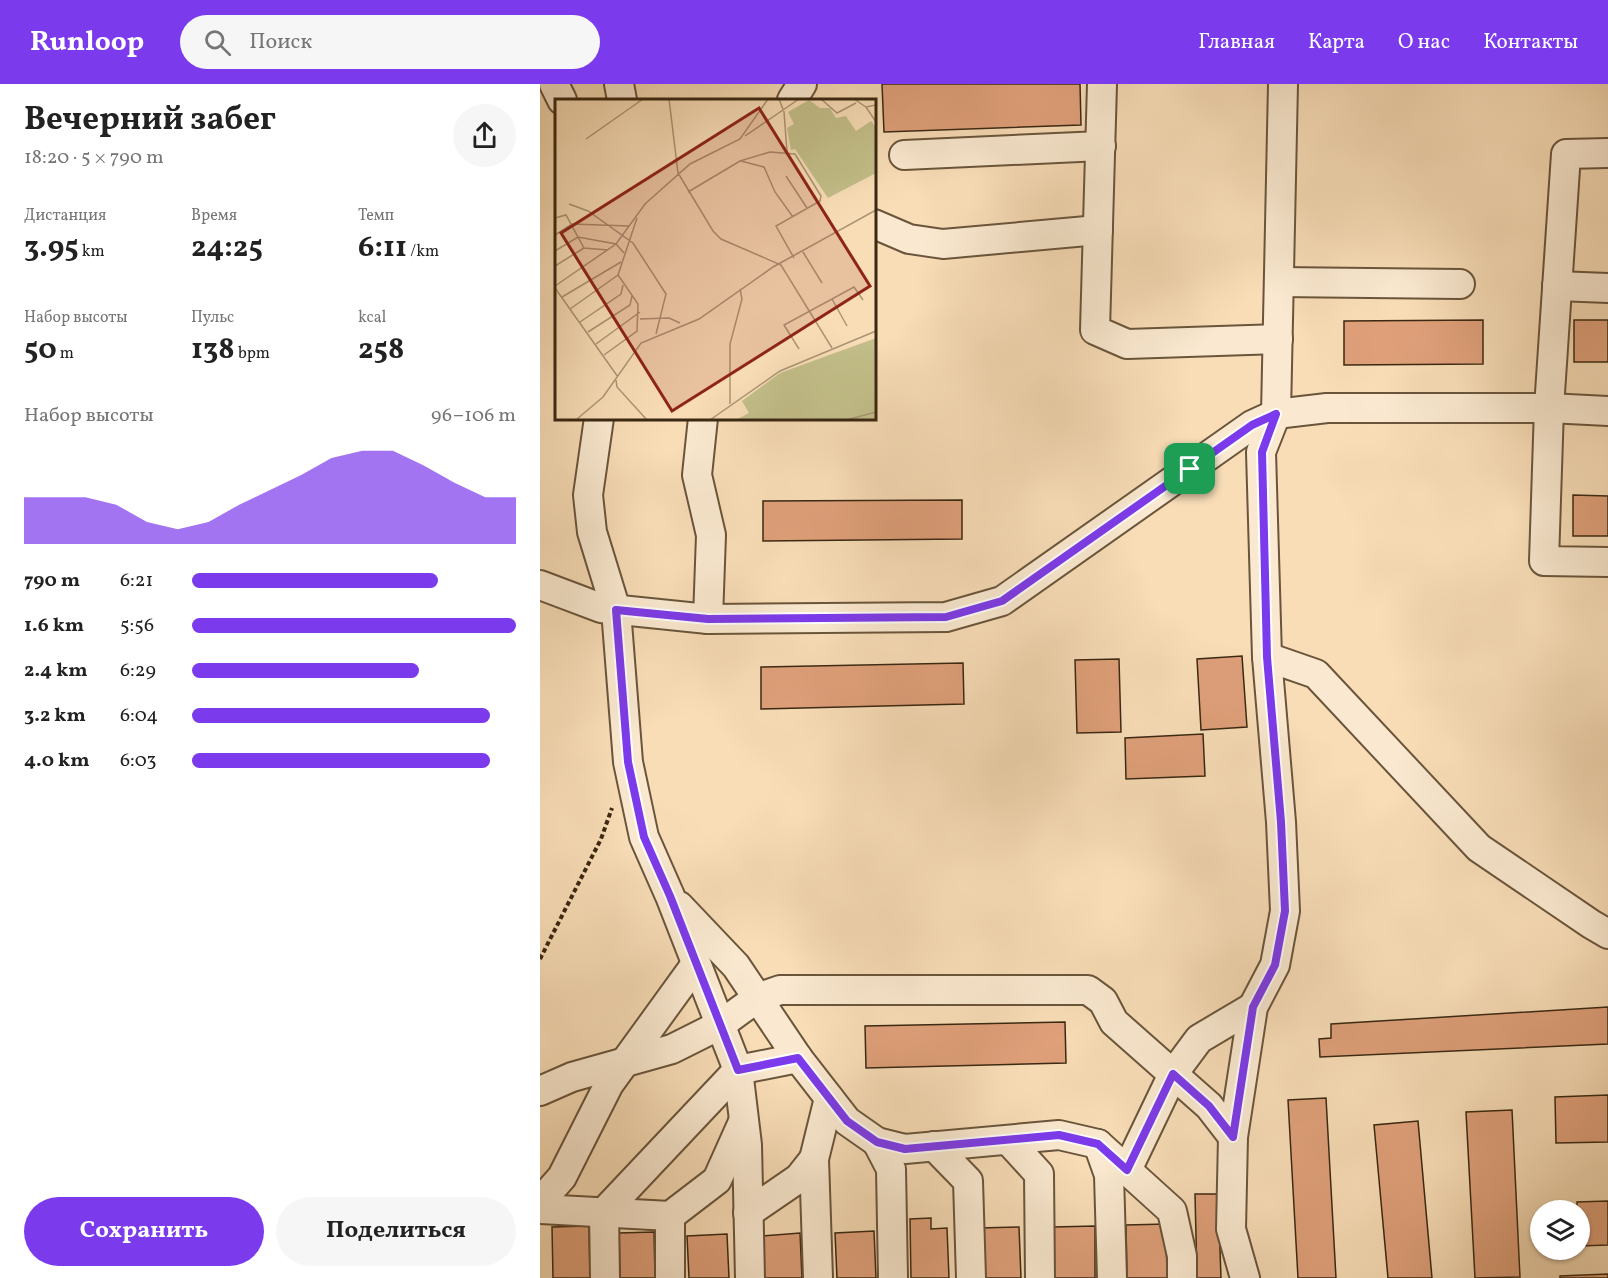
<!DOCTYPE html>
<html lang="ru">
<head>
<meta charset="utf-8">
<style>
	body { margin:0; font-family:Vollkorn,serif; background:#f6f6f6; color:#222; height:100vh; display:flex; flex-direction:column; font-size:22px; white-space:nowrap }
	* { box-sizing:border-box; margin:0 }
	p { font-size:20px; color:#767676 }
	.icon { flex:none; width:33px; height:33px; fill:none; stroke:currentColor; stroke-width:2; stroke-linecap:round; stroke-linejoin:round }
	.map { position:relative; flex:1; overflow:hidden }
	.side { display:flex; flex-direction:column; background:#fff; width:540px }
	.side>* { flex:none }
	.fabs { position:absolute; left:990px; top:1116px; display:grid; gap:12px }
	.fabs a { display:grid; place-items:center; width:60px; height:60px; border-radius:50%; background:#fff; box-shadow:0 2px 4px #0004; font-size:30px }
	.pin { position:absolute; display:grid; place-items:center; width:51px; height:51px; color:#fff; margin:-26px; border-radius:12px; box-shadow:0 3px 9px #0006 }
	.round { display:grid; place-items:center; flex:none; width:63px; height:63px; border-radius:32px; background:#f6f6f6 }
	.summary { display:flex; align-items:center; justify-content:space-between; height:102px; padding:0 24px }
	h1 { font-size:33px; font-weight:700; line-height:45px }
	.figures { display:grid; grid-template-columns:repeat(3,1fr); gap:9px; height:102px; padding:6px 24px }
	.figures div { display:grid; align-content:center }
	.figures b { font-size:30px; font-weight:700 }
	.figures small { font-size:16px; font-weight:400 }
	.figures p { font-size:16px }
	.chart { height:168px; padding:12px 24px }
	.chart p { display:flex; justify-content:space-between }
	.chart svg { width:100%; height:108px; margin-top:6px; fill:#7c3aed; opacity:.7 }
	.primary-button { display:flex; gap:12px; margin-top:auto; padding:12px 24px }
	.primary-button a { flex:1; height:69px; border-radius:36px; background:#7c3aed; color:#fff; font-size:24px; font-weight:700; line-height:69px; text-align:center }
	.primary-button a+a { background:#f6f6f6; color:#222 }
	ul { padding:0 24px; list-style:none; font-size:20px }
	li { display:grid; grid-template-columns:96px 72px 1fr; align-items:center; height:45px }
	li i { height:15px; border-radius:8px; background:#7c3aed }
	header { display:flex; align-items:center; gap:36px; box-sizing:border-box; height:84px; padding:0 30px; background:#7c3aed; color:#fff }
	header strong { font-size:28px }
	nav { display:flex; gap:33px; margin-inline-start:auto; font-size:21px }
	.search { width:420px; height:54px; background:#f6f6f6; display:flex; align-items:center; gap:15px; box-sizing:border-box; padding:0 21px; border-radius:33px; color:#767676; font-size:22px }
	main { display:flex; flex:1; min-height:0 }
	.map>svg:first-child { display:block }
</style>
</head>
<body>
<header>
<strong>Runloop</strong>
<div class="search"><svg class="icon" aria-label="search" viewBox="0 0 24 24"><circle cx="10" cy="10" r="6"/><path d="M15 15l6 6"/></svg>Поиск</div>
<nav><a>Главная</a><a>Карта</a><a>О нас</a><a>Контакты</a></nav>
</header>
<main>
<section class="side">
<div class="summary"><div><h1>Вечерний забег</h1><p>18:20 · 5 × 790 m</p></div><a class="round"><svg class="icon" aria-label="share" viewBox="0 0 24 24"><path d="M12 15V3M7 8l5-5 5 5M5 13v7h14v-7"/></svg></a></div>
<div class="figures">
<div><p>Дистанция</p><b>3.95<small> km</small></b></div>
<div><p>Время</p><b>24:25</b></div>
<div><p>Темп</p><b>6:11<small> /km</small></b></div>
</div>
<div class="figures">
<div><p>Набор высоты</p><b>50<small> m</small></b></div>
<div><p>Пульс</p><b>138<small> bpm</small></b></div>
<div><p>kcal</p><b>258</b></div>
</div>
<div class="chart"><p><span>Набор высоты</span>96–106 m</p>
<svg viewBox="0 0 160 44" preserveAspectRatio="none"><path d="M0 44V25L10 25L20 25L30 28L40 35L50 38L60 35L70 28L80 22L90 16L100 9L110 6L120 6L130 12L140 19L150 25L160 25V44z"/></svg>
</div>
<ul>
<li><b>790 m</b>6:21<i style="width:76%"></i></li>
<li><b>1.6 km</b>5:56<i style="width:100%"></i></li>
<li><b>2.4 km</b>6:29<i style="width:70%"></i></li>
<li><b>3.2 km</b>6:04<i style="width:92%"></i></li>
<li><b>4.0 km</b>6:03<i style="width:92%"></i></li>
</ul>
<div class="primary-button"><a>Сохранить</a><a>Поделиться</a></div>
</section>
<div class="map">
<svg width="1068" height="1194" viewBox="0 0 1068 1194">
	<rect width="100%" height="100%" fill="#f8ddb7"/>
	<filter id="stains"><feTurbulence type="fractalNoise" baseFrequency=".00333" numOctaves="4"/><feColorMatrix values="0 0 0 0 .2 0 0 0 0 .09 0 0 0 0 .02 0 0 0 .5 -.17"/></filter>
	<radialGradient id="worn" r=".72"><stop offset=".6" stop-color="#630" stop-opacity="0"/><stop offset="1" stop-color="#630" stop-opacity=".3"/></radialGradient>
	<g fill="#dfa07a" stroke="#3a2812" stroke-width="1.5">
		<polygon points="342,0 540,0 541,41 344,48"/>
		<polygon points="943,236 943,280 804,281 804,237"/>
		<rect x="1034" y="236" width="34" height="42"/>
		<polygon points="1033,411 1068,412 1068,452 1033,452"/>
		<polygon points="422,416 422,455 223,457 223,417"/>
		<polygon points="702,572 707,643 661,646 657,575"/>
		<polygon points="579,575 581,648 537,649 535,576"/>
		<polygon points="423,579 424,620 221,625 221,583"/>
		<polygon points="663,650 665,692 586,695 585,654"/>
		<polygon points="1068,923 1068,960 780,973 779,955 791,954 791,940"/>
		<polygon points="525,938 526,979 326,984 325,942"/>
		<polygon points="1068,1011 1068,1058 1016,1059 1015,1013"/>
		<polygon points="786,1014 796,1194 758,1194 748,1016"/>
		<polygon points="972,1026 980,1193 935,1194 926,1028"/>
		<polygon points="878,1037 892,1194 848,1194 834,1041"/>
		<polygon points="655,1110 678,1110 681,1194 657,1194"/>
		<polygon points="1068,1117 1068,1161 1040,1162 1040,1126 1037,1126 1037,1118"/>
		<polygon points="391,1134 391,1145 407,1144 409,1194 371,1194 370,1135"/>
		<polygon points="626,1140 627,1194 587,1194 586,1141"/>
		<polygon points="49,1142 50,1194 13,1194 12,1143"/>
		<polygon points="555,1142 555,1194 513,1194 513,1143"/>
		<polygon points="479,1143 481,1194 441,1194 439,1144"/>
		<polygon points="334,1147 336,1194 297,1194 295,1149"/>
		<polygon points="114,1148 115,1194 80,1194 79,1149"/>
		<polygon points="260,1149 262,1194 223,1194 221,1152"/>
		<polygon points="187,1150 189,1194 149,1194 147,1152"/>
		<polygon points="1068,1190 1068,1194 1020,1194 1020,1192"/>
	</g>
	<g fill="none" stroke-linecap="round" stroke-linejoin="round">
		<g stroke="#6a553b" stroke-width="32">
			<g id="minor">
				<polyline points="14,0 22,16"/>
				<polyline points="79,0 82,16"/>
				<polyline points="562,0 555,246 587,260 738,255"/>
				<polyline points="252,16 262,0"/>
				<polyline points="1068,69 1026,70 1009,324 1004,477 1068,478"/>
				<polyline points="364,71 561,62"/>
				<polyline points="334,140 369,155 403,160 558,146"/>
				<polyline points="739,198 920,200"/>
				<polyline points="1017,202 1068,204"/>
				<polyline points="59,334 48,411 52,448 76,526 88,678 104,753 130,812 198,986 207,1061 210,1194"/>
				<polyline points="163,334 157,391 171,451 168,535"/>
				<polyline points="0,501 61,524 168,535 406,533 462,517 712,341 736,330 787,324 1009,324 1068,327"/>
				<polyline points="727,573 776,590 939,764 1051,840 1068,850"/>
				<polyline points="139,822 196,882 258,974 307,1037 337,1058 365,1065 519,1051 558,1060 632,1127 642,1172 642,1194"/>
				<polyline points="0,1007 32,993 132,965 180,941 217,914 240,906 548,906 563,917 574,938 669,1022 693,1053"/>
				<polyline points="468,1056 499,1090 500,1194"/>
				<polyline points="337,1058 351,1085 353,1194"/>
				<polyline points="558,1060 569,1091 572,1194"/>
				<polyline points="394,1062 428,1097 431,1194"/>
				<polyline points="587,1086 633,990 659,955 713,923"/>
				<polyline points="0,1118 22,1093 69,1000 156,880"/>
				<polyline points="0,1125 130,1132 177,1096 203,1038"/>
				<polyline points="208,1129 259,1094 274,1075"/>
				<polyline points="130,1132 130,1194"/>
				<polyline points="65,1194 64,1128 198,986 258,974"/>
				<polyline points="278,1194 274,1075 289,1014"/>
				<polyline points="705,1194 691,1145 693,1053 713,923 735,881 745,827 741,738 727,573 721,368 736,330 743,0"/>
			</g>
		</g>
		<polyline stroke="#3a2812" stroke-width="4" stroke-dasharray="4.5 3" stroke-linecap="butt" points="0,875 61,755 72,724"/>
		<use href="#minor" stroke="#fae9d0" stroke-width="28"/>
	</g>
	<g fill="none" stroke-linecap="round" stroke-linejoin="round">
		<g stroke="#fff" stroke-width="12">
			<polygon id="route" points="736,330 722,368 727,573 741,738 745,827 735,881 713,923 693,1053 669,1022 633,990 587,1086 558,1060 519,1051 365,1065 337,1058 307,1037 258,974 198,986 130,812 104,753 88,678 76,526 168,535 406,533 462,517 712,341"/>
		</g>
		<use href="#route" stroke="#7c3aed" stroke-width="8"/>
	</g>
	<g transform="translate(15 15)">
		<rect width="321" height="321" fill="#f8ddb7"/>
		<path d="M254 1 265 9H275L281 19 291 17 301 32 316 22 321 28V74L273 99 240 50 236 51 232 29 239 25 233 13ZM321 239V321H181L194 314 187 302 225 274Z" fill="#c3bf8a"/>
		<path fill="none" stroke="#ac9575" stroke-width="1.5" d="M114 0 123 74 158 132 166 140 226 166 277 249M224 0 229 13 232 53M266 0 282 14 301 4M299 0 311 8 321 6M311 8 321 23M190 37 244 0M31 40 88 0M186 62 209 68 220 93 238 118M231 77 252 109M133 93 185 62 215 53 240 55 266 97 265 102 221 127 239 159M14 105 33 112 78 144 111 195 101 235M0 119 11 116 29 149 53 151M0 136 17 125 74 127M0 152 23 138 61 145 69 154M248 153 267 184M0 167 29 149M0 187 61 145 90 105 135 65 185 40 213 0M0 189 63 278M7 198 66 163M277 200 292 227M15 210 63 176M85 220 114 219 125 224M25 223 66 195 68 186M33 233 75 206 77 197M41 245 85 213M244 250 229 226 299 188 308 201M49 256 82 232 83 205 63 176 82 119M61 281 62 288 92 321M175 305V245L187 200 185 190M22 320 48 298 86 244 144 220 218 168 321 111M155 321 225 272 321 232M291 321 321 313"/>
		<path fill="#8f2418" fill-opacity="0.15" stroke="#8f2418" stroke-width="3" d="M204 9 315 187 117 312 6 134Z"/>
		<rect width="321" height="321" fill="none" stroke="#3a2812" stroke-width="3"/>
	</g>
	<rect width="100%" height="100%" filter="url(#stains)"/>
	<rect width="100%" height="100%" fill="url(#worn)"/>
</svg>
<div class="fabs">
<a><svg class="icon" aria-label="layers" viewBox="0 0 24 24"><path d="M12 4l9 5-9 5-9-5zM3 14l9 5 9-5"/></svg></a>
</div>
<div class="pin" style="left:650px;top:385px;background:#1e9e55"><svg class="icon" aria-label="arrive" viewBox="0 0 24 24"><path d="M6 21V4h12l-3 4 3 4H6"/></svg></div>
</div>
</main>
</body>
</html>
